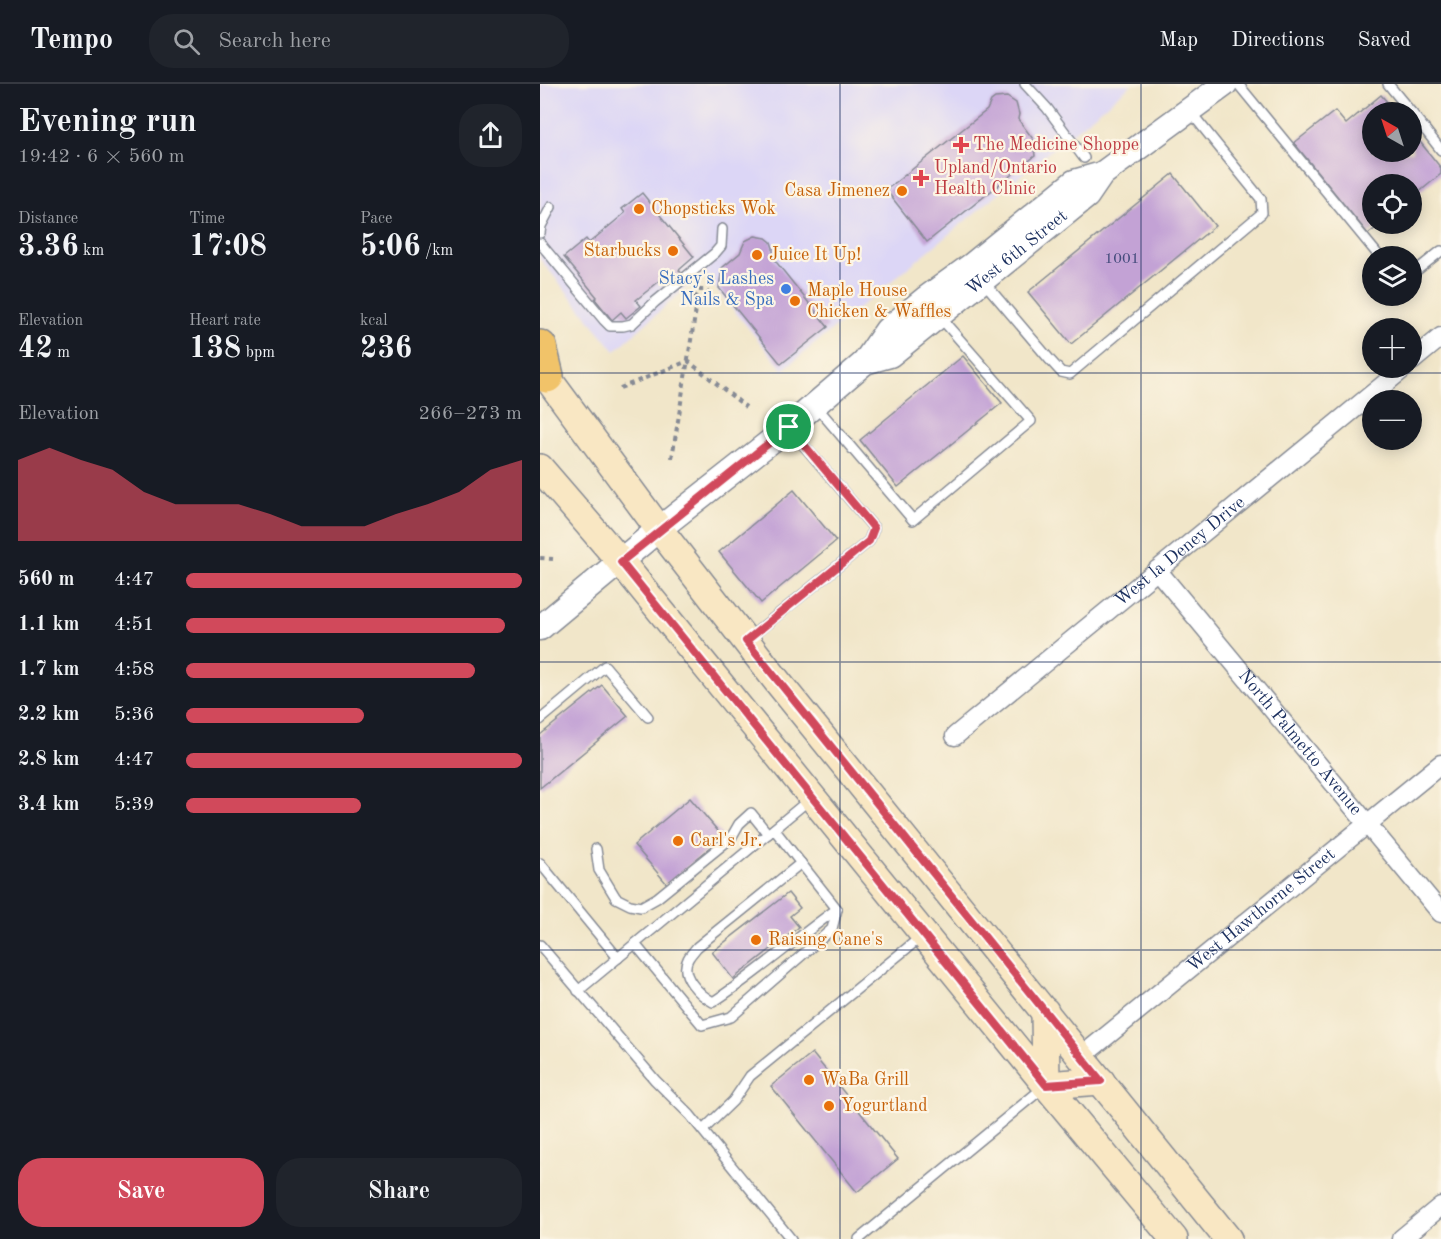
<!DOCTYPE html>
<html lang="en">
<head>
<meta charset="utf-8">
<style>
	body { margin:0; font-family:"Old Standard TT",serif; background:#20242c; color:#f1f3f6; height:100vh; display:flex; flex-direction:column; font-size:22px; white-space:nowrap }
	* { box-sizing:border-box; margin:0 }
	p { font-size:20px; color:#9ea1a6 }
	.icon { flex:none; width:33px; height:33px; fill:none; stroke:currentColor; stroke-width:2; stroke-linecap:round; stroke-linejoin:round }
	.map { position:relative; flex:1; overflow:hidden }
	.drawer { display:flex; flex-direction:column; background:#171b24; width:540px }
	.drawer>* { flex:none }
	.needle { width:39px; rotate:321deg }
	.buttons { position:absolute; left:822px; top:18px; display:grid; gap:12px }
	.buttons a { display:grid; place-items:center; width:60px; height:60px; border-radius:50%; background:#171b24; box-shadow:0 3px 15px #0003; font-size:30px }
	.pin { position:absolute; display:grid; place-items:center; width:51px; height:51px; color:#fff; margin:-26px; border:3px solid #fff; border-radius:50%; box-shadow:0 2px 6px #0007 }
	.round { display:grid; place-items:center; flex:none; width:63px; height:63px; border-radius:24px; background:#20242c }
	.headline { display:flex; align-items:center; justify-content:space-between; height:102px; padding:0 18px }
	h1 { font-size:33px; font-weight:600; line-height:45px }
	.stats { display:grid; grid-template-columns:repeat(3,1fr); gap:9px; height:102px; padding:6px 18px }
	.stats div { display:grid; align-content:center }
	.stats b { font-size:30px; font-weight:600 }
	.stats small { font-size:16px; font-weight:400 }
	.stats p { font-size:16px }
	.chart { height:168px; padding:12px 18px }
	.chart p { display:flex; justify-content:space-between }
	.chart svg { width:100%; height:108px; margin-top:6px; fill:#d1495b; opacity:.7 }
	.button { display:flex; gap:12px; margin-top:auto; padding:12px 18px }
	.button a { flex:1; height:69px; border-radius:24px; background:#d1495b; color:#fff; font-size:24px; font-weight:600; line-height:69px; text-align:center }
	.button a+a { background:#20242c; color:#f1f3f6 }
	ul { padding:0 18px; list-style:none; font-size:20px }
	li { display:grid; grid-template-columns:96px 72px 1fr; align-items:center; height:45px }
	li i { height:15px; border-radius:8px; background:#d1495b }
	header { display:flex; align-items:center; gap:36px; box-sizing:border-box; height:84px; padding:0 30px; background:#171b24; border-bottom:2px solid #363941 }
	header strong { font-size:28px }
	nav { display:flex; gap:33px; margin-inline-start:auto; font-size:21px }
	.search { width:420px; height:54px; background:#20242c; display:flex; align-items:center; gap:15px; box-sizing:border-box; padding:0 21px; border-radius:24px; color:#9ea1a6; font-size:22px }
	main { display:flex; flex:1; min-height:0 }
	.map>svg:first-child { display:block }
</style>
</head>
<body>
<header>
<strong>Tempo</strong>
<div class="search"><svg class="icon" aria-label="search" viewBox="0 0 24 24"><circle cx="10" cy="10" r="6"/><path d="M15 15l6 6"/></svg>Search here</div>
<nav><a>Map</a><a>Directions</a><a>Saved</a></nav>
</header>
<main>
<section class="drawer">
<div class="headline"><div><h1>Evening run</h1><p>19:42 · 6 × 560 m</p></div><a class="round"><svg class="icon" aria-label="share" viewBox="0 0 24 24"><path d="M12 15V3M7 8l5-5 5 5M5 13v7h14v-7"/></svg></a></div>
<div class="stats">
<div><p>Distance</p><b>3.36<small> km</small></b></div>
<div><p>Time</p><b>17:08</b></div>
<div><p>Pace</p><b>5:06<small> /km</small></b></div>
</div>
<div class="stats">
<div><p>Elevation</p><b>42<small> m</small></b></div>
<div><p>Heart rate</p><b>138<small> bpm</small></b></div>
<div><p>kcal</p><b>236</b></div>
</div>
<div class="chart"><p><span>Elevation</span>266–273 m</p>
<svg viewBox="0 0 160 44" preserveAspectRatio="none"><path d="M0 44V11L10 6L20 11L30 15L40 24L50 29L60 29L70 29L80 33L90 38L100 38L110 38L120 33L130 29L140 24L150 15L160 11V44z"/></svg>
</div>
<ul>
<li><b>560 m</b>4:47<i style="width:100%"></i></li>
<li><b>1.1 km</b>4:51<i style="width:95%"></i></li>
<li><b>1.7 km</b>4:58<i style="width:86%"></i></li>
<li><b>2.2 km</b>5:36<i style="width:53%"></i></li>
<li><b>2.8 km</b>4:47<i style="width:100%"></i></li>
<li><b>3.4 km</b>5:39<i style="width:52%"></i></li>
</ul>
<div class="button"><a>Save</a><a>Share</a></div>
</section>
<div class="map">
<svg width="901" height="1155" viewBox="0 0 901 1155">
	<rect width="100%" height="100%" fill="#fcf5e5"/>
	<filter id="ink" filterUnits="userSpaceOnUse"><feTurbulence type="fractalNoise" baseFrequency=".0167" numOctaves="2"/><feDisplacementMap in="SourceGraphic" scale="12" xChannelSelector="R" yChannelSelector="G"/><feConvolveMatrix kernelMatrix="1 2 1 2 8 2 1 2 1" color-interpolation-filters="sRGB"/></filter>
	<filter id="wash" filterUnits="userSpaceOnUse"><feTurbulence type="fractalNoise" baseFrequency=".008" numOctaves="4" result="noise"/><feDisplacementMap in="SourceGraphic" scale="24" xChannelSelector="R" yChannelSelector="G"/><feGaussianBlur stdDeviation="1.35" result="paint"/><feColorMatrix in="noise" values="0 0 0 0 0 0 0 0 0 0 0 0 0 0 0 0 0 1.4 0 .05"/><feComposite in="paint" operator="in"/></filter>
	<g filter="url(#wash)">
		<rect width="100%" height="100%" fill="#f1e6c9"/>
		<polygon fill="#dcd6f6" points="0,0 592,0 243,286 163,189 75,267 0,175"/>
		<g id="blocks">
			<g fill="#c3a2d5">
				<polygon points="841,11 856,28 832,28 832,68 872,68 872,48 901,84 901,90 872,114 872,100 832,100 832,140 841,140 828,150 754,59 795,27 806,40"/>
				<polygon points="467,13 476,19 479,30 478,35 493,55 495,72 387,158 346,106 447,26 451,17 455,14"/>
				<polygon points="633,90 675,142 531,260 488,208"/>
				<polygon points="102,109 154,173 139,186 142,190 132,197 127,191 96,216 101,222 86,234 81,228 72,236 55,215 57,213 24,173 46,155 49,159 85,129 82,125"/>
				<polygon points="215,152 226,154 231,158 233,164 233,174 288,243 241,280 179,204 182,184 200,169 205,157"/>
				<polygon points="423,272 462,319 358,403 320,356"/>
				<polygon points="254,406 296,457 221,519 179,468"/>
				<polygon points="62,601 88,632 0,704 0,651"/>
				<polygon points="150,714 183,753 127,800 94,761"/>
				<polygon points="248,809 260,824 250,832 259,843 193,895 172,868"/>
				<polygon points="272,969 358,1075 317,1108 231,1002"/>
			</g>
		</g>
	</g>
	<g filter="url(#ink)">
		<use href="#blocks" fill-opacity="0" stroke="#868a94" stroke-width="1.5"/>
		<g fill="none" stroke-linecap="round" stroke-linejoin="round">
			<g stroke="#868a94" stroke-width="12">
				<g id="service">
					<polyline points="485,0 507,24 544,74"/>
					<polyline points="698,0 839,172"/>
					<polyline points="848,0 871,28"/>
					<polyline points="872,29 901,66"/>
					<polyline points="0,149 1,142 11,123"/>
					<polyline points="0,159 64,236 70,242 83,242 92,240 115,218 175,169 181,162 182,145"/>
					<polyline points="872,190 901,167"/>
					<polyline points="443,197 510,276 521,288 530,290 722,129 721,115 649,26"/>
					<polyline points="275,321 373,436 491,337 399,232"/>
					<polyline points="208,555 329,457 334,444 249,344"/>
					<polyline points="0,636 65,582 108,633"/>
					<polyline points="234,745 297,825"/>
					<polyline points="56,765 59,786 76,814 90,821 101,823 117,814 191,754 199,740 211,729 228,750"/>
					<polyline points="0,779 78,874"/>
					<path d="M261 779 157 863C154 867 150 871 148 875 139 892 160 911 173 918 216 890 255 855 297 825"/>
					<polyline points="95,860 162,941 191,933 292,845 297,825"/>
					<polyline points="0,861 115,996 150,1031 251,1155"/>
					<polyline points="38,907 270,715"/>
					<polyline points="163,1046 193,1017 210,992 382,852"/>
					<polyline points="319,1155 504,1003"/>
				</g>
			</g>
			<g stroke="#868a94" stroke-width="21">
				<g id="minor">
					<polyline points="872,277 901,253"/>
					<path id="s1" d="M617 486 901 829"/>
					<path id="s2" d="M415 652 864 284"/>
					<path id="s3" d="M542 972 901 680"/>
					<polyline points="861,1155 901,1122"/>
				</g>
			</g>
			<g stroke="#868a94" stroke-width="27">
				<g id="tertiary">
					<path id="s4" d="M325 278 350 271 547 112 562 90 685 0"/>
					<polyline points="0,544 119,445 249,343 325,278 347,246 385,215 432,181 534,98 562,90"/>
				</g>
			</g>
			<g stroke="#868a94" stroke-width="30">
				<g id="secondary">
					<polyline points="0,284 119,445 237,597 688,1155"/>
					<polyline points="0,384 81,478 506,1001 634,1155"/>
					<polyline points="505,927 506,1001"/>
					<polyline points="506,1001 561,997"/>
				</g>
			</g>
			<g stroke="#868a94" stroke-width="36">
				<polyline id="motorway" points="0,263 7,292"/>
			</g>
			<g stroke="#868a94" stroke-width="4" stroke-dasharray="4.5 4.5" stroke-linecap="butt">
				<polyline points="80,304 148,277 206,323"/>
				<polyline points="132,374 157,219 155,214 159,206 164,206 168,208 169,217 166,220 157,219"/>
				<polyline points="0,474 13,475"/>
			</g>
			<use href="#service" stroke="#fff" stroke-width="9"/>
			<use href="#minor" stroke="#fff" stroke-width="18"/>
			<use href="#tertiary" stroke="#fff" stroke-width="24"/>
			<use href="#secondary" stroke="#f9e7c3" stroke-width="27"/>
			<use href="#motorway" stroke="#f1c369" stroke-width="33"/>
		</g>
	</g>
	<g fill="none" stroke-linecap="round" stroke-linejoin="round" filter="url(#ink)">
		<g stroke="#fff" stroke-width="12">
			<polygon id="route" points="249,343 334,444 329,457 206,557 561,997 506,1001 81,478"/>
		</g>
		<use href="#route" stroke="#d1495b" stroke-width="8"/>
	</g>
	<path fill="none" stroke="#1b2f5e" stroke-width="1.5" stroke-opacity="0.55" d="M300 0V1155M601 0V1155M0 289H901M0 578H901M0 866H901"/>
	<g fill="#e0444e" stroke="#fcf5e5" stroke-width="2">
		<path d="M418 52h6v6h6v6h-6v6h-6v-6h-6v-6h6z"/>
		<path d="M378 85h6v6h6v6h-6v6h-6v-6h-6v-6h6z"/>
	</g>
	<g fill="#e8710a" stroke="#fcf5e5" stroke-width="2">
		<circle cx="362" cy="107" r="6"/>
		<circle cx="99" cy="125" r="6"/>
		<circle cx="133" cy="167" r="6"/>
		<circle cx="217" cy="171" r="6"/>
		<circle cx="255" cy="217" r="6"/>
		<circle cx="138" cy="757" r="6"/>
		<circle cx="216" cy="856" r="6"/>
		<circle cx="269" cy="996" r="6"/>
		<circle cx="289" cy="1022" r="6"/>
	</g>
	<circle fill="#3f7fe0" stroke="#fcf5e5" stroke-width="2" cx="246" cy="205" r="6"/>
	<g text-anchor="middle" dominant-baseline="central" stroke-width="4.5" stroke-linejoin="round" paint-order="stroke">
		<g font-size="15" fill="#454c7c">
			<text x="582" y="175">1001</text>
		</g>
		<g font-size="18" fill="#be3a42" stroke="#fcf5e5" text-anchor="start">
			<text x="433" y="61">The Medicine Shoppe</text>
			<text x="394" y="84">Upland/Ontario<tspan x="394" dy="21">Health Clinic</tspan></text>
		</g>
		<g font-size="18" fill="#c56008" stroke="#fcf5e5" text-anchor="start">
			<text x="350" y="107" text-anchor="end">Casa Jimenez</text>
			<text x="111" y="125">Chopsticks Wok</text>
			<text x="121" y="167" text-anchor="end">Starbucks</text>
			<text x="229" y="171">Juice It Up!</text>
			<text x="267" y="207">Maple House<tspan x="267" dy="21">Chicken &amp; Waffles</tspan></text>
			<text x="150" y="757">Carl's Jr.</text>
			<text x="228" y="856">Raising Cane's</text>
			<text x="281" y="996">WaBa Grill</text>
			<text x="301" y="1022">Yogurtland</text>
		</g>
		<g font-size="18" fill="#1b2f5e" stroke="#fcf5e5">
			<text stroke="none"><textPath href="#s4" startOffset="189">West 6th Street</textPath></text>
			<text stroke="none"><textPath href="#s2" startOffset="291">West la Deney Drive</textPath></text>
			<text stroke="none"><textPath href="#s1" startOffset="224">North Palmetto Avenue</textPath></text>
			<text stroke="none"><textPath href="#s3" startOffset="231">West Hawthorne Street</textPath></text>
		</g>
		<g font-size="18" fill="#366cbe" stroke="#fcf5e5" text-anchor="end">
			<text x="234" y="195">Stacy's Lashes<tspan x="234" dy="21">Nails &amp; Spa</tspan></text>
		</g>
	</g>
</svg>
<div class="buttons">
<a><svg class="needle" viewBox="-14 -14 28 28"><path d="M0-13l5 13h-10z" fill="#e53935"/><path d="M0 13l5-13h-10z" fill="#9ea1a6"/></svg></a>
<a><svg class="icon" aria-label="locate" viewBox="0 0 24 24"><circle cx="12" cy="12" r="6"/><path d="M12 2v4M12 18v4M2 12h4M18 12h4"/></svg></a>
<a><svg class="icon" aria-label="layers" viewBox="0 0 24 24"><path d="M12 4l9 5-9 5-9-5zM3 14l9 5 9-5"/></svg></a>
<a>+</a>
<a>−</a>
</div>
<div class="pin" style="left:249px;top:343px;background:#1e9e55"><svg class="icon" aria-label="arrive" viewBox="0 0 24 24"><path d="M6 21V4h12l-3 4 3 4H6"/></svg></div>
</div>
</main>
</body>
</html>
